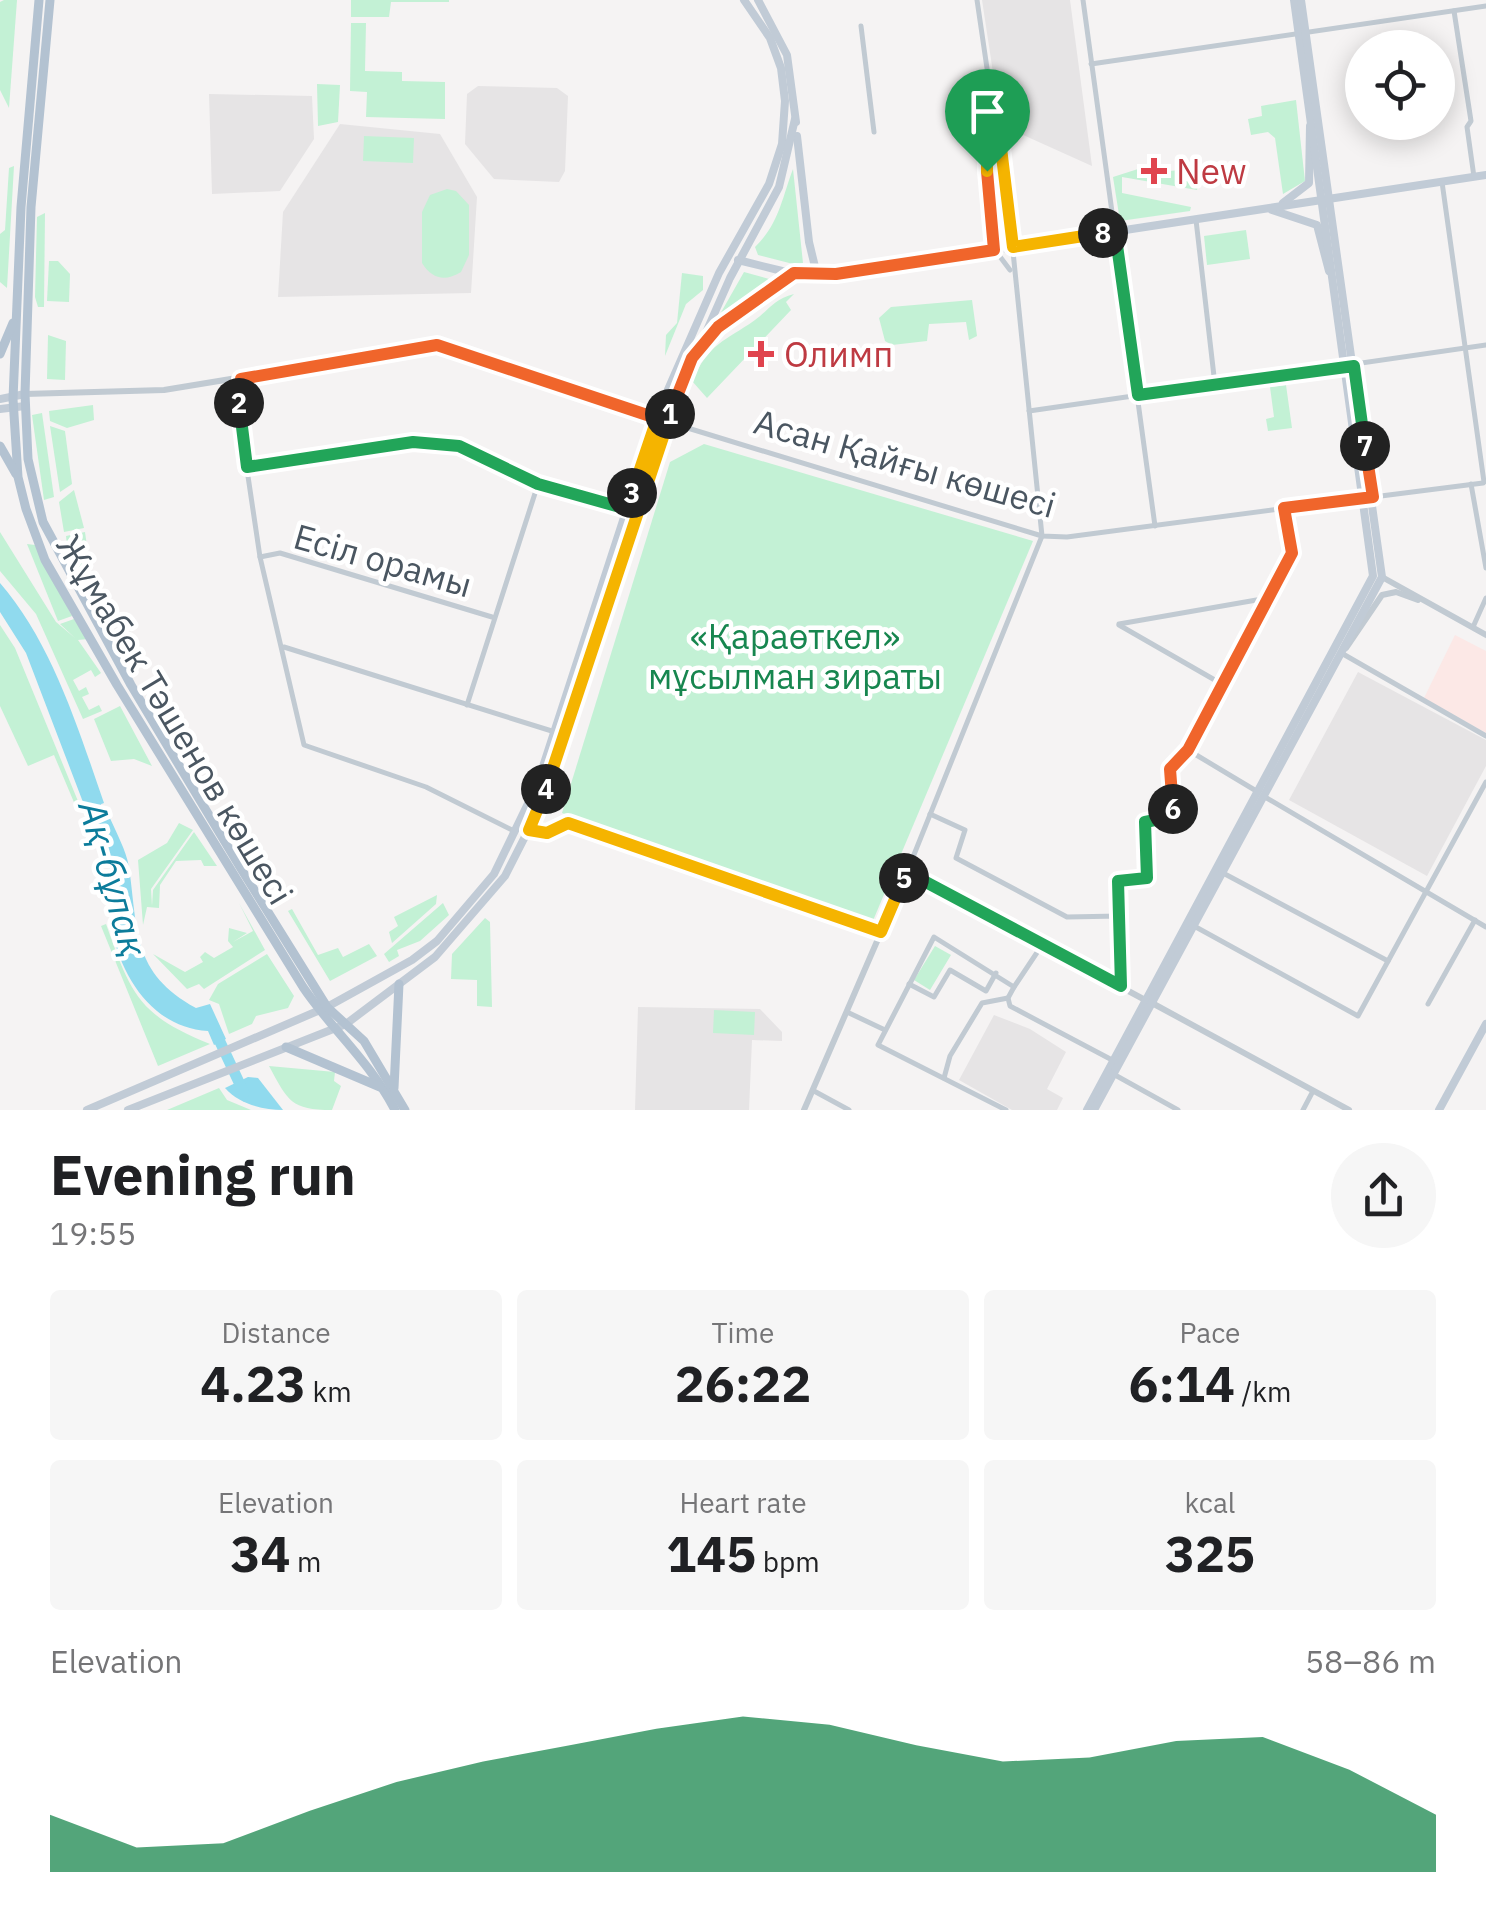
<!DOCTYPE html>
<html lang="en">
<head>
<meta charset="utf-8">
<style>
	body { margin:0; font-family:"IBM Plex Sans",sans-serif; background:#f6f6f6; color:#202124; height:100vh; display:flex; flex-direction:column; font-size:38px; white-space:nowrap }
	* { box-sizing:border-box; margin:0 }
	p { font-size:32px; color:#757577 }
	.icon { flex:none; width:55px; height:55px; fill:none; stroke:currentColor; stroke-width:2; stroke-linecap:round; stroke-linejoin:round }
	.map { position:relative; height:1110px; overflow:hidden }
	.panel { display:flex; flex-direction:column; background:#fff; flex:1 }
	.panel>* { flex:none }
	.fabs { position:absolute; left:1345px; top:30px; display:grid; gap:20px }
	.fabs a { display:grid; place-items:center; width:110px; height:110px; border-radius:50%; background:#fff; box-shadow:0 5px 25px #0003; font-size:50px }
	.pin { position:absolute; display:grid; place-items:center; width:85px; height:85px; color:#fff; margin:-102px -42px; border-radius:50% 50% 50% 0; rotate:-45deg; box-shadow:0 0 10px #0007 }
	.pin .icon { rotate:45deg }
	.km { position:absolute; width:50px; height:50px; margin:-25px; border-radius:50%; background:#222; color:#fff; font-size:28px; line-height:50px; text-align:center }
	.round { display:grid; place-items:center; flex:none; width:105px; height:105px; border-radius:52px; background:#f6f6f6 }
	.headline { display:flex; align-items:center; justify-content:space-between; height:170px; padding:0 50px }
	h1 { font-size:55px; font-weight:700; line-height:75px }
	.figures { display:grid; grid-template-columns:repeat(3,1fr); gap:15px; height:170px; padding:10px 50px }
	.figures div { display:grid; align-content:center; border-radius:10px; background:#f6f6f6; text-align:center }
	.figures b { font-size:50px; font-weight:700 }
	.figures small { font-size:28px; font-weight:400 }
	.figures p { font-size:28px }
	.chart { height:280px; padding:20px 50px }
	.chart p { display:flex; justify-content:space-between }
	.chart svg { width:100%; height:180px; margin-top:10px; fill:#0b8043; opacity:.7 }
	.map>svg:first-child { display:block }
</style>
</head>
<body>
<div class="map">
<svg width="1486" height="1110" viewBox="0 0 1486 1110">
	<rect width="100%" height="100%" fill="#f5f3f3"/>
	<g fill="#e6e4e5">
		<polygon points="982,0 1070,0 1092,166 1001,125"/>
		<polygon points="478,86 557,88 568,96 565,171 559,182 494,179 465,144 467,94"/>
		<polygon points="209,94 312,96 314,139 280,191 212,194"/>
		<polygon points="340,124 440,134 477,197 471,293 278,297 283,212"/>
		<polygon points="1358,672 1486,740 1486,766 1427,876 1289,800"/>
		<polygon points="638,1007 760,1009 782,1032 782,1041 752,1040 749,1110 635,1110"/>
		<polygon points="994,1015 1030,1029 1066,1052 1047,1089 1063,1098 1057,1110 1012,1110 959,1080"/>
	</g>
	<polygon fill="#fce8e6" points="1455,635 1486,651 1486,733 1424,698"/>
	<g fill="#c3f1d5">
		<polygon points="4,0 17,0 9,108 0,90 0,2"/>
		<polygon points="351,0 449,0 449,2 391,2 389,17 351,17"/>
		<polygon points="351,23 366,23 365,71 402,72 402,81 445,82 445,119 366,117 367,92 350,91"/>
		<polygon points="317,84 340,85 338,122 318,126"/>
		<polygon points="1296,100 1305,181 1283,194 1275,138 1268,132 1251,135 1248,119 1262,116 1261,106"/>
		<polygon points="364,136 414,138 413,163 363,161"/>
		<polygon points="14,166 7,288 0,282 0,234 5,230 9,168"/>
		<path d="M793 169 803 263 797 265 758 255 755 247C779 224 782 198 793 169Z"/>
		<polygon points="1138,169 1143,174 1179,170 1184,179 1200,177 1197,190 1122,177 1122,193 1191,207 1190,211 1120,221 1113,177"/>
		<path d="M447 189 456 191 469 205V255L461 272C445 282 432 279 422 263V212L430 195Z"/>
		<polygon points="45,213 44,307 38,307 35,297 37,217"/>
		<polygon points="1246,230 1250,259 1207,265 1204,236"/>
		<polygon points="49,261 58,261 70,274 69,302 47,301"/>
		<polygon points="744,272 780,282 754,295 715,323"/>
		<polygon points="682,273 703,276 703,290 686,304 665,356 666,335 677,323"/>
		<path d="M794 294 786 302 791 310 707 398 692 381C710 342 724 342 755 320 770 309 774 299 794 294Z"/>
		<polygon points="972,300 977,336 969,340 966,322 929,324 927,341 892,345 885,341 879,318 891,307"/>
		<polygon points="48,335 66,341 65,380 47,379"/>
		<polygon points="1286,385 1292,428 1268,431 1266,419 1274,417 1270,387"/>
		<polygon points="93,405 94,420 67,428 50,421 49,411"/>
		<polygon points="42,413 54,497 44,500 32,415"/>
		<polygon points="50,426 65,431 72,484 60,492"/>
		<polygon points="704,444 1033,541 872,923 562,813 670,462"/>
		<polygon points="74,490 84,528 64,532 59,502"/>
		<polygon points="0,532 56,622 75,638 60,624 74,619 88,639 78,640 101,673 95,677 91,670 73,680 79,691 86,687 89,694 82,697 89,710 99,705 102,711 83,719 36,614 0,571"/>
		<polygon points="85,532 92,582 83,584 68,554 66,536"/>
		<polygon points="27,544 35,545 72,616 58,621"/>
		<polygon points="0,625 15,648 80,806 76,807 54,755 28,766 0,706"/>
		<polygon points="120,706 152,766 134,759 111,761 94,719"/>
		<polygon points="179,823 193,830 151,889 152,906 153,890 194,832 217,866 204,866 201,860 176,861 160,885 159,908 147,907 143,925 138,860 167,843"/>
		<polygon points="437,895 436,904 392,943 389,932 398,926 394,917"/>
		<polygon points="239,903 265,950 204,989 199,984 187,989 153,954 185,972 203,962 200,957 205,952 214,958 233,947 228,941 229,928 247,933 233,942 253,931"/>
		<polygon points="443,903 449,915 420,941 397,950 399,956 389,962 384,954"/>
		<polygon points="292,909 318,955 338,948 343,957 369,944 377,956 330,981 288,911"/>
		<polygon points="485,918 490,922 492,1007 477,1006 477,980 451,979 452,954"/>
		<path d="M106 924C131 994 138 1015 210 1044L158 1066 101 926Z"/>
		<polygon points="935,946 951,955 930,990 914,980"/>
		<polygon points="267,954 294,996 288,1008 256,1016 252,1024 229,1034 219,1004 209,1000 218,984"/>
		<polygon points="714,1010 755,1012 754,1035 713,1033"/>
		<path d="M269 1066 335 1072 334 1081 341 1086 332 1110C291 1110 288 1101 269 1066Z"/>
		<polygon points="219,1088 227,1100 251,1110 167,1110"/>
	</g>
	<g fill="#90daee">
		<path d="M0 583C52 643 78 728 104 803L86 810 26 653 0 612Z"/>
		<path d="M109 816C116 832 126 850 129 867 138 931 132 973 196 1008L210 1004 226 1039 214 1045 208 1031C155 1028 123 981 112 931 108 911 113 889 109 868 105 853 98 838 93 824Z"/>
		<path d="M248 1077 258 1078 283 1110C263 1110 239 1104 225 1088Z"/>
	</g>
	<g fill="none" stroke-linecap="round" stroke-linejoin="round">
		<g stroke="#90daee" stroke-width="11">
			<polyline points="92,795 105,834"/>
			<polyline points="214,1029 244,1093"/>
		</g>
		<g stroke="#c1cad2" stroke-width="5">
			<polyline points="1083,0 1155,526"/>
			<polyline points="1454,11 1471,121 1467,127 1474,177"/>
			<polyline points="861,26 874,132"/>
			<polyline points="1091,64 1486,6"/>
			<polyline points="1001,148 990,152 985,161 995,250 1010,270"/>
			<polyline points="1442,182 1484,482"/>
			<polyline points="1196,220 1215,385"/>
			<polyline points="241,379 238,409 260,557 304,745 426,787 514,831"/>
			<polyline points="1029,411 1486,345"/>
			<polyline points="668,422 1042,536 1067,537 1364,498"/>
			<polyline points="247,467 413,442 459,446 538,484 627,509"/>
			<polyline points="1471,484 1486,568"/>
			<polyline points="1373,497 1483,483"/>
			<polyline points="260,557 280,553 492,617"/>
			<polyline points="1119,624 1268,598"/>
			<polyline points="1119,625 1220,683"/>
			<polyline points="1473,627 1486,598"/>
			<polyline points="284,647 555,732"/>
			<polyline points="1343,654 1486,736"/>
			<polyline points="467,705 538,484"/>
			<polyline points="1188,750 1258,792"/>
			<polyline points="1265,797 1486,927"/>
			<polyline points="930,814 965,830 956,858 1067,917 1119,916 1121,986"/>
			<polyline points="530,830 547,833 568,823 881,932"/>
			<polyline points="907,872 1042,536 1011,232 977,0"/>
			<polyline points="1223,873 1388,961"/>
			<polyline points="1119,916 1118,881 1147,877 1145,821 1173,815 1170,769 1188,750 1291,553 1284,508"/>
			<polyline points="1194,926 1358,1016 1486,782"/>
			<polyline points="909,984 934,997 950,970 986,991 996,973"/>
			<polyline points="1014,987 1008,998 1010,1006 1114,1061"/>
			<polyline points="1428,1004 1475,920"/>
			<polyline points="847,1012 885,1030"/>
			<polyline points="1115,1075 1178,1110"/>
			<polyline points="944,1078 950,1056 982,1003 1008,998"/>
			<polyline points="814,1091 849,1110"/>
			<polyline points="1006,1110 878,1045 934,937 1014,987 1042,945"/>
			<polyline points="1303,1110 1313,1091"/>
		</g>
		<g stroke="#c1cad2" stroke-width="6">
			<polyline points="25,394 164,390 437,345 668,422"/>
			<polyline points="1382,577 1486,635"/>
			<polyline points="1346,648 1382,595 1396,592 1418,600"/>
			<polyline points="1152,1003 1349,1110"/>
			<polyline points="804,1110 907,872 1147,1001"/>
		</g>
		<g stroke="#c1cbd6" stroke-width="8">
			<polyline points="758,0 787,55 796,122"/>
			<polyline points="797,136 809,242 817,275"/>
			<polyline points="1283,203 1309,183 1310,126"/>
			<polyline points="1272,210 1317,225 1329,271"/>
			<polyline points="738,260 782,271 836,274 1486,175"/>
			<polyline points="702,347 718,327 794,273"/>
			<polyline points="0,399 25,394"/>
			<polyline points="0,409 25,406"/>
			<polyline points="87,1110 327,1007 412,960 437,941 494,874 537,785 659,410 719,273 769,184 782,144 785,101 781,68 770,38 744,0"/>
			<polyline points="128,1110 346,1024 435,957 505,876 537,813 670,414 730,278 779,187 795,119"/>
			<polyline points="1087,1110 1373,576 1294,0"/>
			<polyline points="1094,1110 1382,577 1301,0"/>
			<polyline points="1439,1110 1486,1024"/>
		</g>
		<g stroke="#b3c2d1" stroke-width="9">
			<path d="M39 0 21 207 13 399 18 477 26 509 45 560 117 685 303 987C332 1030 371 1063 395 1110"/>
			<polyline points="50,0 31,207 25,394 28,459 43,522 131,685 240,867 327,1007 364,1041 405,1110"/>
			<polyline points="0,354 13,323"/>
			<polyline points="0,446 16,474"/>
			<polyline points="286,1047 380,1087"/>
			<polyline points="394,1088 399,984"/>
		</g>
	</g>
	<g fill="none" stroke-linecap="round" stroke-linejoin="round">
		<g stroke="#fff" stroke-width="20">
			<polyline id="split-1" points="670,414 692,358 718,327 794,273 836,274 994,250 987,171"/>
		</g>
		<g stroke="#fff" stroke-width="20">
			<polyline id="split-2" points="239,403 241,379 437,345 668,422 670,414"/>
		</g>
		<g stroke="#fff" stroke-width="20">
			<polyline id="split-3" points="239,403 247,467 413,442 459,446 538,484 627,509 632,493"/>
		</g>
		<g stroke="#fff" stroke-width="20">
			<polyline id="split-4" points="546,789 668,422 657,419 632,493"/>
		</g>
		<g stroke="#fff" stroke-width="20">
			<polyline id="split-5" points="546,789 529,830 547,833 568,823 881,932 904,878"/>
		</g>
		<g stroke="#fff" stroke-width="20">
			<polyline id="split-6" points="904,878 907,872 1121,986 1118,881 1147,878 1145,822 1170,817 1173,809"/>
		</g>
		<g stroke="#fff" stroke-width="20">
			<polyline id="split-7" points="1173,809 1170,769 1188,750 1292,553 1284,508 1373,497 1365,446"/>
		</g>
		<g stroke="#fff" stroke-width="20">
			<polyline id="split-8" points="1103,233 1115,231 1138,395 1354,366 1365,446"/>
		</g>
		<g stroke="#fff" stroke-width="20">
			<polyline id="split-9" points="987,171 987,156 1001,148 1013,247 1103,233"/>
		</g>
		<use href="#split-1" stroke="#f0652b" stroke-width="12"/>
		<use href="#split-2" stroke="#f0652b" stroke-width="12"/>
		<use href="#split-3" stroke="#22a559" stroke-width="12"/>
		<use href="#split-4" stroke="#f5b400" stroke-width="12"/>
		<use href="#split-5" stroke="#f5b400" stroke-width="12"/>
		<use href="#split-6" stroke="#22a559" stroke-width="12"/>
		<use href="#split-7" stroke="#f0652b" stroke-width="12"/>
		<use href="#split-8" stroke="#22a559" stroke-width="12"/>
		<use href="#split-9" stroke="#f5b400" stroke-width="12"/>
	</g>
	<g fill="#e0444e" stroke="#fff" stroke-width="4">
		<path d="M1149 156h10v10h10v10h-10v10h-10v-10h-10v-10h10z"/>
		<path d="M756 339h10v10h10v10h-10v10h-10v-10h-10v-10h10z"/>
	</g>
	<g text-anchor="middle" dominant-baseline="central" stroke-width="9" stroke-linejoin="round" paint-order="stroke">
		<g font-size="35" fill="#be3a42" stroke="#fff" text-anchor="start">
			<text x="1176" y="171">New</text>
			<text x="784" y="354">Олимп</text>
		</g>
		<g font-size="35" fill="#4a5661" stroke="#fff">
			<text transform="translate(905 463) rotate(16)">Асан Қайғы көшесі</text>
			<text transform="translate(383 560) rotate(16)">Есіл орамы</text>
			<text transform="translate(175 719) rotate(59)">Жұмабек Тәшенов көшесі</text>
		</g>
		<g font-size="35" fill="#17864f" stroke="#fff">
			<text x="795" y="636">«Қараөткел»<tspan x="795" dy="40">мұсылман зираты</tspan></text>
		</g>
		<g font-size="38" font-style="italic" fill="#0c7c9b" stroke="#fff">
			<text transform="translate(114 878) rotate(74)">Ақ-бұлақ</text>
		</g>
	</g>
</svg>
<div class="fabs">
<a><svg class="icon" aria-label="locate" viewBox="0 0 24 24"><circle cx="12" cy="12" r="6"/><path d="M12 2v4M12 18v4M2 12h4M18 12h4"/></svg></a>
</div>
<div class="pin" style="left:987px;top:171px;background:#1e9e55"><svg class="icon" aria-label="arrive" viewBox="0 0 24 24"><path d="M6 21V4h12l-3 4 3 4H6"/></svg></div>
<b class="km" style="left:670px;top:414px">1</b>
<b class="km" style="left:239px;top:403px">2</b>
<b class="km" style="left:632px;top:493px">3</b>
<b class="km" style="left:546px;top:789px">4</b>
<b class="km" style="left:904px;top:878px">5</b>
<b class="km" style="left:1173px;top:809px">6</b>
<b class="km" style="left:1365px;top:446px">7</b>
<b class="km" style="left:1103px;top:233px">8</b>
</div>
<section class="panel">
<div class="headline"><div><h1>Evening run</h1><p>19:55</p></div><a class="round"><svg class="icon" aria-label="share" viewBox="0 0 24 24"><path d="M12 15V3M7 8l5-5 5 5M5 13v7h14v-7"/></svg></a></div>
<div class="figures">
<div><p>Distance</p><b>4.23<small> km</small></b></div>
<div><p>Time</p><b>26:22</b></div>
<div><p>Pace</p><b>6:14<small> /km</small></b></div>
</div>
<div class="figures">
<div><p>Elevation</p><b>34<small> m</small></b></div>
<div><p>Heart rate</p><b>145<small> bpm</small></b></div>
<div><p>kcal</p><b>325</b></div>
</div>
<div class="chart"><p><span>Elevation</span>58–86 m</p>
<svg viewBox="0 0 160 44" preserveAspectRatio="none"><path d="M0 44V30L10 38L20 37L30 29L40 22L50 17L60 13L70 9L80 6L90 8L100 13L110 17L120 16L130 12L140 11L150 19L160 30V44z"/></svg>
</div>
</section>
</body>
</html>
